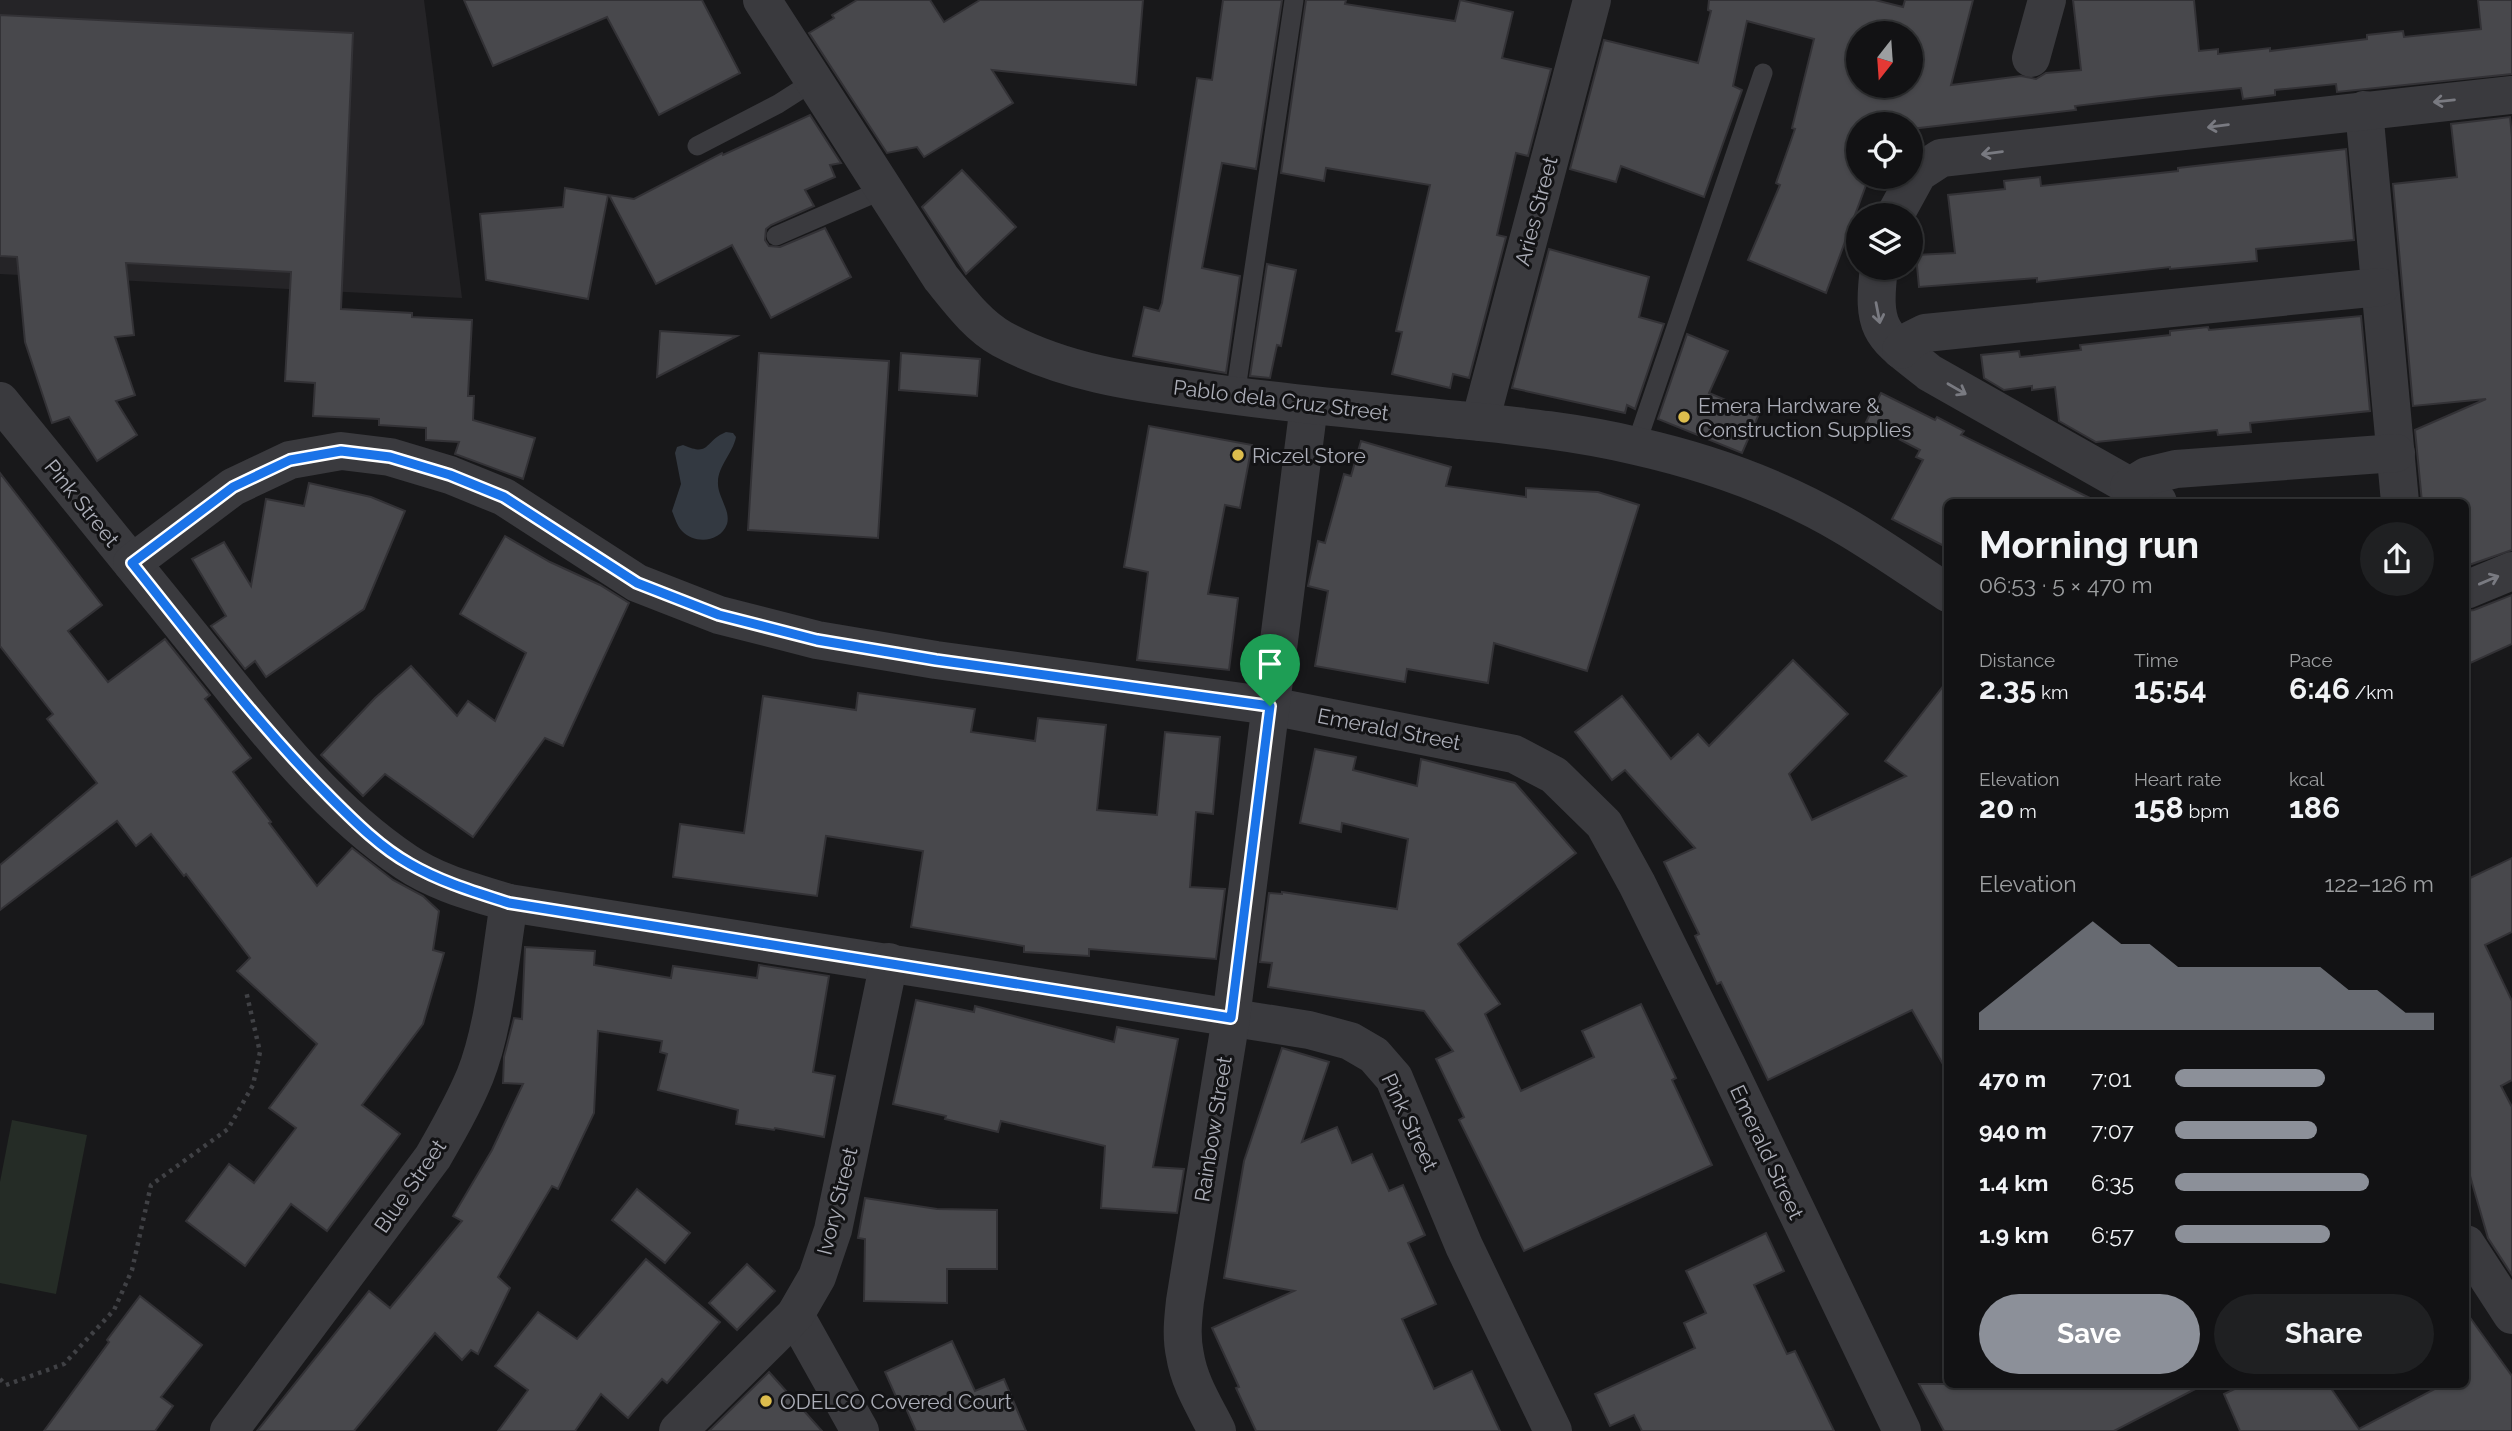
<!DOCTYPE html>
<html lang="en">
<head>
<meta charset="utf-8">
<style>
	body { margin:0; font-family:Raleway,sans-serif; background:#1f2022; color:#f1f3f6; height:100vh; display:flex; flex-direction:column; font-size:26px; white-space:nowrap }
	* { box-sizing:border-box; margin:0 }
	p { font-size:23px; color:#9c9ea0 }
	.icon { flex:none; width:38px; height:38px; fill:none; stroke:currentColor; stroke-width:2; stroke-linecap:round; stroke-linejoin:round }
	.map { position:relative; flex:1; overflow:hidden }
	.drawer { position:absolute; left:1944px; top:499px; width:525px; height:889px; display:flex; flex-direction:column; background:#121214; border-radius:10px; box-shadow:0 2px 5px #0004,0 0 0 2px #313234 }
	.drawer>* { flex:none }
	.needle { width:46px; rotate:197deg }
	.buttons { position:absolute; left:1846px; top:21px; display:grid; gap:14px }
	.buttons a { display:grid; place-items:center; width:77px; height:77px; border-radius:50%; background:#121214; box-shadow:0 2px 5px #0004,0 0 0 2px #313234; font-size:35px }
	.pin { position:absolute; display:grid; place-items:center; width:60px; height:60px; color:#fff; margin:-72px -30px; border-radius:50% 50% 50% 0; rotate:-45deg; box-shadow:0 0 7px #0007 }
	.pin .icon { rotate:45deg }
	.round { display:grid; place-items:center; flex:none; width:74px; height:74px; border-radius:37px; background:#1f2022 }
	.head { display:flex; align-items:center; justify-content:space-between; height:119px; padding:0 35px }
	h1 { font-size:38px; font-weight:700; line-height:52px }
	.stats { display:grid; grid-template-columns:repeat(3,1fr); gap:10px; height:119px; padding:7px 35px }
	.stats div { display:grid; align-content:center }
	.stats b { font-size:30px; font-weight:700 }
	.stats small { font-size:19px; font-weight:400 }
	.stats p { font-size:19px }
	.chart { height:196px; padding:14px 35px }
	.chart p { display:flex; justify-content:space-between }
	.chart svg { width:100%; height:126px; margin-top:7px; fill:#8c9099; opacity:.7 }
	.button { display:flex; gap:14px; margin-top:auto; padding:14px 35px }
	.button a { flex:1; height:80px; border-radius:42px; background:#8c9099; color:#fff; font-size:28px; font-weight:700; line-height:80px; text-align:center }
	.button a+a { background:#1f2022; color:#f1f3f6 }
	ul { padding:0 35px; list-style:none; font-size:23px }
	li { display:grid; grid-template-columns:112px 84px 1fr; align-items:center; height:52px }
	li i { height:18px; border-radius:9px; background:#8c9099 }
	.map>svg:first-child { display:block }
</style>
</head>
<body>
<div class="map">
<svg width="2512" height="1431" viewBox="0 0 2512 1431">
	<rect width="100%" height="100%" fill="#18181a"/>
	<polygon fill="#252427" points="0,0 424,0 462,298 0,274"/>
	<polygon fill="#252c26" points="12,1120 87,1135 56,1294 0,1283 0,1182"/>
	<path fill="#333941" d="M726 432 733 433 736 437C733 453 718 466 718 482 717 496 731 510 727 524 720 543 694 544 682 531 677 526 675 518 672 511L681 484 675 453 677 447 683 445C711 457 703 442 726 432Z"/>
	<g fill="#48484c" stroke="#333236" stroke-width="2" fill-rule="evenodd">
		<polygon points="464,0 702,0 740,73 659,115 607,17 493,66"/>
		<polygon points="857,0 930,0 944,22 980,0 1143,0 1136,85 992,70 1013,103 924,157 917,147 887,153 809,33 834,18 832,15"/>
		<polygon points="1223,0 1282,0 1256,169 1222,163 1202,268 1240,276 1226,373 1133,356 1144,307 1159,311 1162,303 1197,78 1212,80"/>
		<polygon points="1306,0 1346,0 1345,4 1455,21 1460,0 1513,12 1502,58 1551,69 1528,156 1516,153 1497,235 1506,237 1469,378 1453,374 1450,388 1392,374 1402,332 1396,331 1430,185 1326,168 1324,181 1281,173"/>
		<path d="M1709 0H1875L1903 7 1905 0H1973L1951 85 2021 76 2036 79 2046 73 2081 70 2073 0H2194L2199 51 2218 49V54L2270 48V51L2367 39V35L2403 31 2404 37 2481 29 2478 0H2512V74L2337 92 2336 84 2275 90V95L2243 99 2241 88 2160 96 2075 106 2076 110 1911 129V133V124H1858V177H1869L1826 293 1748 260 1780 185 1776 183 1795 129 1792 128 1814 39 1747 21 1733 86 1742 90 1704 197 1621 166 1616 182 1570 169 1604 40 1698 63 1711 11 1708 10ZM1858 33H1911V86H1858Z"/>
		<polygon points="0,15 353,33 341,309 412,313 412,317 472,320 468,396 474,396 473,420 535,438 523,479 455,454 459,442 426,440 426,428 379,425 379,419 313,416 315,383 285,381 291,272 126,263 134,335 115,337 135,395 116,401 137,435 97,461 69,417 52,423 25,342 17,257 0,256"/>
		<polygon points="810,115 841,163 830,165 835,177 805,190 814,206 771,225 766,229 765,240 769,246 780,247 825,228 851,277 771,318 732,245 656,284 609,195 634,199 722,153 723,155"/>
		<polygon points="2510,117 2512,137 2512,550 2466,566 2466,502 2422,502 2415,430 2486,399 2413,406 2393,184 2457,177 2451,124"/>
		<polygon points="2346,149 2354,240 2256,249 2257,261 2170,269 2170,267 2037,282 2037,278 1919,287 1916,255 1955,253 1948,195 2005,189 2004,181 2040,177 2041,186 2178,171 2178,168"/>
		<polygon points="962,170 1016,227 966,274 922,207"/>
		<polygon points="565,188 608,195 588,299 486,280 480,214 563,207"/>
		<polygon points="1549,249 1649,277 1639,317 1664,324 1635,409 1627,405 1625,413 1512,388"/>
		<polygon points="1267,264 1296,270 1281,346 1277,345 1270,378 1250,376"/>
		<polygon points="2361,316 2370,411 2250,423 2251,432 2218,435 2217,430 2096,442 2059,421 2055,387 2032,390 2032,386 2004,390 1984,378 1981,355 2019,351 2020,357 2081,350 2080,345 2170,335 2170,331 2208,327 2209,330"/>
		<polygon points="660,331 737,336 657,377"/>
		<polygon points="1687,334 1728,351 1709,393 1759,414 1742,453 1658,419"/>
		<polygon points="759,353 889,361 878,538 748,530"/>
		<polygon points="901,353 980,359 977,396 899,390"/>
		<polygon points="1881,393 1935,420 1937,417 1964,431 1961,435 2098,502 1948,502 1948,548 1892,519 1923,460 1916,457 1920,450 1866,422"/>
		<polygon points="1149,426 1252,445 1240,508 1225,505 1208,594 1238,598 1229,670 1137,660 1148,572 1124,567"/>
		<polygon points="1361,441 1451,467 1446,486 1526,497 1526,488 1598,492 1639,505 1587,671 1494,643 1488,683 1407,669 1405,682 1315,666 1328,591 1308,586 1318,541 1325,543 1344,474 1351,476"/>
		<polygon points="0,473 102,605 68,631 108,682 165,639 210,695 205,699 251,758 233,772 271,822 269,823 317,886 352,848 393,880 423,896 439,911 433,950 444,953 423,1024 362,1105 400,1134 327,1231 291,1204 245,1266 186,1221 229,1164 254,1183 296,1128 269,1108 317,1044 237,971 250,958 186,874 184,876 151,834 136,846 117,821 0,910 0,865 97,783 47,719 53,714 0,646"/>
		<polygon points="309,483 371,497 405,511 364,609 266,677 255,661 245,669 211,626 226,616 192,559 224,542 251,586 266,499 304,506"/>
		<polygon points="505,536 550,562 600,585 629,603 563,746 545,738 473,837 385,774 363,796 321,755 375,698 411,666 457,716 468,701 495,721 526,653 460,614"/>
		<polygon points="2512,595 2512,644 2466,665 2466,611 2474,610"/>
		<polygon points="1793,660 1848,714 1789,774 1812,820 1906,776 1885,761 1948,680 1948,1073 1912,1010 1768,1080 1721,982 1717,984 1695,936 1699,934 1664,862 1695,848 1625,770 1612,780 1575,732 1622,696 1671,759 1698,734 1709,746"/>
		<polygon points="858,693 975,709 971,732 1035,741 1038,718 1106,725 1097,810 1157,815 1165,732 1220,737 1213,814 1196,812 1190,887 1225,889 1216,959 1089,949 1089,956 1024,952 1024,946 911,927 923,851 826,836 817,896 673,877 680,824 744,833 763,696 856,710"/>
		<polygon points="1315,749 1356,757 1353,770 1417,786 1421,759 1515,783 1576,853 1458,944 1500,1004 1485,1014 1521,1091 1594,1057 1582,1031 1641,1004 1676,1078 1672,1080 1712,1165 1524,1251 1459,1120 1464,1117 1436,1059 1453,1051 1424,1011 1268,987 1272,963 1260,962 1269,893 1282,894 1282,892 1397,909 1408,839 1342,823 1341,832 1300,823"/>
		<polygon points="2512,858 2512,932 2485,945 2512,1001 2512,1080 2501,1086 2512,1107 2512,1275 2488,1238 2466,1162 2466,880"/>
		<polygon points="525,947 595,951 594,965 671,978 673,966 757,978 759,965 829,976 813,1072 835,1076 824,1137 775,1128 774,1130 736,1124 738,1110 658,1090 667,1054 660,1052 662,1041 598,1031 594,1113 558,1189 552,1186 498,1277 510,1288 478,1354 471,1350 462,1360 435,1333 354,1431 257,1431 369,1291 390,1308 462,1221 453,1216 492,1150 523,1084 503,1083 504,1057 514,1018 522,1019"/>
		<polygon points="916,1000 974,1012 975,1006 1114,1042 1117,1027 1178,1039 1153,1167 1184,1169 1177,1213 1101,1208 1105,1146 1001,1121 998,1132 945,1119 946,1116 893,1104"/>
		<polygon points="1282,1048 1329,1062 1302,1142 1337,1127 1352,1163 1372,1154 1389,1191 1403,1185 1425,1235 1408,1243 1436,1304 1402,1319 1434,1389 1472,1371 1500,1431 1256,1431 1236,1388 1239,1387 1212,1328 1294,1291 1224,1278 1244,1161"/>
		<polygon points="637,1189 690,1233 665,1263 612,1220"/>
		<polygon points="865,1198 937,1209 997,1210 997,1269 947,1269 947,1303 864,1301 865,1239 858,1238"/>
		<polygon points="1766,1233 1784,1271 1754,1285 1787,1354 1795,1351 1834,1431 1642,1431 1634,1415 1610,1426 1595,1394 1695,1348 1684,1323 1706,1313 1686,1271"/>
		<polygon points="646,1259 720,1322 667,1383 662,1379 628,1418 601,1394 575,1431 498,1431 528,1390 495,1366 538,1312 577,1339"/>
		<polygon points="747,1264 775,1291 737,1330 709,1303"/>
		<polygon points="140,1296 202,1345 161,1397 173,1406 155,1431 44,1431 109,1342 107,1340"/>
		<polygon points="2466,1312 2512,1376 2512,1431 2240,1431 2224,1394 2245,1384 2328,1384 2359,1429 2444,1384 2466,1384"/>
		<polygon points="952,1341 975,1391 1004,1379 1026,1431 916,1431 905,1406 901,1408 885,1372"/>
		<polygon points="769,1372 822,1431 709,1431"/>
		<polygon points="1919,1384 2205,1384 2114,1431 1944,1431"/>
	</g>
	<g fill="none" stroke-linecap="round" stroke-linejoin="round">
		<polyline stroke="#404145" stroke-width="4.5" stroke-dasharray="3.5 5" stroke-linecap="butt" points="0,1379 6,1385 64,1364 114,1310 132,1270 151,1185 228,1129 253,1085 260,1052 246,991"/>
		<g stroke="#3a3a3e" stroke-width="19">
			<polyline points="697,146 778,104 814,81"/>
			<polyline points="776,236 882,190"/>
			<polyline points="1235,396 1294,0"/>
			<polyline points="1636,445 1763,73"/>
		</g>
		<g stroke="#3a3a3e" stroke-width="38">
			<polyline points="2031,58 2047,0"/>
			<polyline points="2364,110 2400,502"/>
			<polyline points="1895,215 1918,173 1941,158 2512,95"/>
			<path d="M1879 268C1871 332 1882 335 1930 373L2158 502"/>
			<polyline points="1901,350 1911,340 1925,333 2380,287"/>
			<path d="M0 401C65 481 130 560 194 640 256 717 323 807 406 862 437 883 474 892 509 903L1309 1030 1350 1041 1374 1055 1394 1078 1464 1246 1553 1431"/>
			<polyline points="1480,422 1592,0"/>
			<polyline points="2129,487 2147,476 2176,469 2396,453"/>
			<polyline points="132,563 233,487 290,460 341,451 390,457 450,475 504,497 637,583 719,615 817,640 936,660 1270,706 1514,754 1554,775 1604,824 1637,884 1727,1066 1902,1431"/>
			<polyline points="2466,590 2512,571"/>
			<polyline points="795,1315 860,1431"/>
			<path d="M229 1431 433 1157C448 1131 463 1105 475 1076 495 1026 500 957 509 903"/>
			<polyline points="678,1431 795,1315 817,1277 833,1230 889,962"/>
			<path d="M1217 1431C1205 1407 1189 1382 1185 1355 1181 1337 1183 1319 1185 1301L1231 1018 1309 405"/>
		</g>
		<g stroke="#3a3a3e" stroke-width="38">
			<path d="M762 0 941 278C959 300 977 325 1002 339 1063 372 1132 382 1200 391 1286 404 1373 411 1459 420 1518 426 1578 432 1636 446 1707 462 1780 488 1843 525 1879 546 1913 570 1948 593"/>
			<polyline points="2466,1244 2512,1315"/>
		</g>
	</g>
	<defs><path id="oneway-shaft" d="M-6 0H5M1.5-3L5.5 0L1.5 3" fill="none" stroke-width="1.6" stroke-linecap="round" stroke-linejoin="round" transform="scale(1.75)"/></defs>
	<g stroke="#797a81">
		<use href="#oneway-shaft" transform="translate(2444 101) rotate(174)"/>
		<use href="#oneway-shaft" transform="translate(2218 126) rotate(173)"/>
		<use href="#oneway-shaft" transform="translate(1992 153) rotate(173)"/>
		<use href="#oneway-shaft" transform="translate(1878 313) rotate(79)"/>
		<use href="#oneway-shaft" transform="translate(1957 389) rotate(30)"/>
		<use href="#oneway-shaft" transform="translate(2489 580) rotate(-23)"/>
	</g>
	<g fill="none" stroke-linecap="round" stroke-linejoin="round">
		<g stroke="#fff" stroke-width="14">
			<path id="route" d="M341 451 390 457 450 475 504 497 637 583 719 615 817 640 936 660 1270 706 1231 1018 509 903C475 892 441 882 410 864 381 848 355 822 332 799 259 726 196 643 132 563L233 487 290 460Z"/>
		</g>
		<use href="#route" stroke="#1a73e8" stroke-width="9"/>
	</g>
	<g fill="#ddbd4d" stroke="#131315" stroke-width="2.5">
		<circle cx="1684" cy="417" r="7"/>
		<circle cx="1238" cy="455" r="7"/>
		<circle cx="766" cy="1401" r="7"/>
	</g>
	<g text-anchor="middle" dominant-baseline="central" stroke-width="6" stroke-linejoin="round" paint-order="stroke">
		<g font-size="21" fill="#acaeb8" stroke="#131315">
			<text transform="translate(1536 211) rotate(-75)">Aries Street</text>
			<text transform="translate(1281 400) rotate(7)">Pablo dela Cruz Street</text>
			<text transform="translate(82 503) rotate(51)">Pink Street</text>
			<text transform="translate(1389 729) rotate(11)">Emerald Street</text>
			<text transform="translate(1410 1122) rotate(65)">Pink Street</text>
			<text transform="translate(1213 1129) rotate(-81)">Rainbow Street</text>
			<text transform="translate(1767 1152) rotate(65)">Emerald Street</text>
			<text transform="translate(410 1186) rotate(-55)">Blue Street</text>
			<text transform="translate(837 1201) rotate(-76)">Ivory Street</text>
		</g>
		<g font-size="21" fill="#acaeb8" stroke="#131315" text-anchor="start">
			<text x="1698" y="405">Emera Hardware &amp;<tspan x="1698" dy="24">Construction Supplies</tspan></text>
			<text x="1252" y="455">Riczel Store</text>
			<text x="780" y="1401">ODELCO Covered Court</text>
		</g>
	</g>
</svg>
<div class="buttons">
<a><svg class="needle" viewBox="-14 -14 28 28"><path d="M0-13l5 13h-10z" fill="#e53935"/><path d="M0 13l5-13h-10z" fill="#9c9ea0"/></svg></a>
<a><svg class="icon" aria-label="locate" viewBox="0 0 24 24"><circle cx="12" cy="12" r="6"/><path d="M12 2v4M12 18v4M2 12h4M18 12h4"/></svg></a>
<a><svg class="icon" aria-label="layers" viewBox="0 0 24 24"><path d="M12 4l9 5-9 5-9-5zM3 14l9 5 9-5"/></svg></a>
</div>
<div class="pin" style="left:1270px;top:706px;background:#1e9e55"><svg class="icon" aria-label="arrive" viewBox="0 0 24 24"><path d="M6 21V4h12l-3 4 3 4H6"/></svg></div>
<section class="drawer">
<div class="head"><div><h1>Morning run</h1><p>06:53 · 5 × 470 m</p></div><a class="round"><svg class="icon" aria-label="share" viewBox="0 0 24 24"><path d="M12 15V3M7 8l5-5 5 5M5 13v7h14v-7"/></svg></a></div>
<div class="stats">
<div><p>Distance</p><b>2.35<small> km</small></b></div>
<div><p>Time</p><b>15:54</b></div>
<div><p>Pace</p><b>6:46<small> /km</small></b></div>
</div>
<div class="stats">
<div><p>Elevation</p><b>20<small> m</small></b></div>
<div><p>Heart rate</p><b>158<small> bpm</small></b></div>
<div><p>kcal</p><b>186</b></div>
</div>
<div class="chart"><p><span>Elevation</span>122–126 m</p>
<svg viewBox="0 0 160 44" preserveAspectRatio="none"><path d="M0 44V38L10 30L20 22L30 14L40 6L50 14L60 14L70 22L80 22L90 22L100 22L110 22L120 22L130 30L140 30L150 38L160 38V44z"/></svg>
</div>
<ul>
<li><b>470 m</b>7:01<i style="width:58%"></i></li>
<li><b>940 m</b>7:07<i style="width:55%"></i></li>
<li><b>1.4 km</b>6:35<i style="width:75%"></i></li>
<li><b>1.9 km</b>6:57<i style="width:60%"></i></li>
</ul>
<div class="button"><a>Save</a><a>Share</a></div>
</section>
</div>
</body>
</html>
